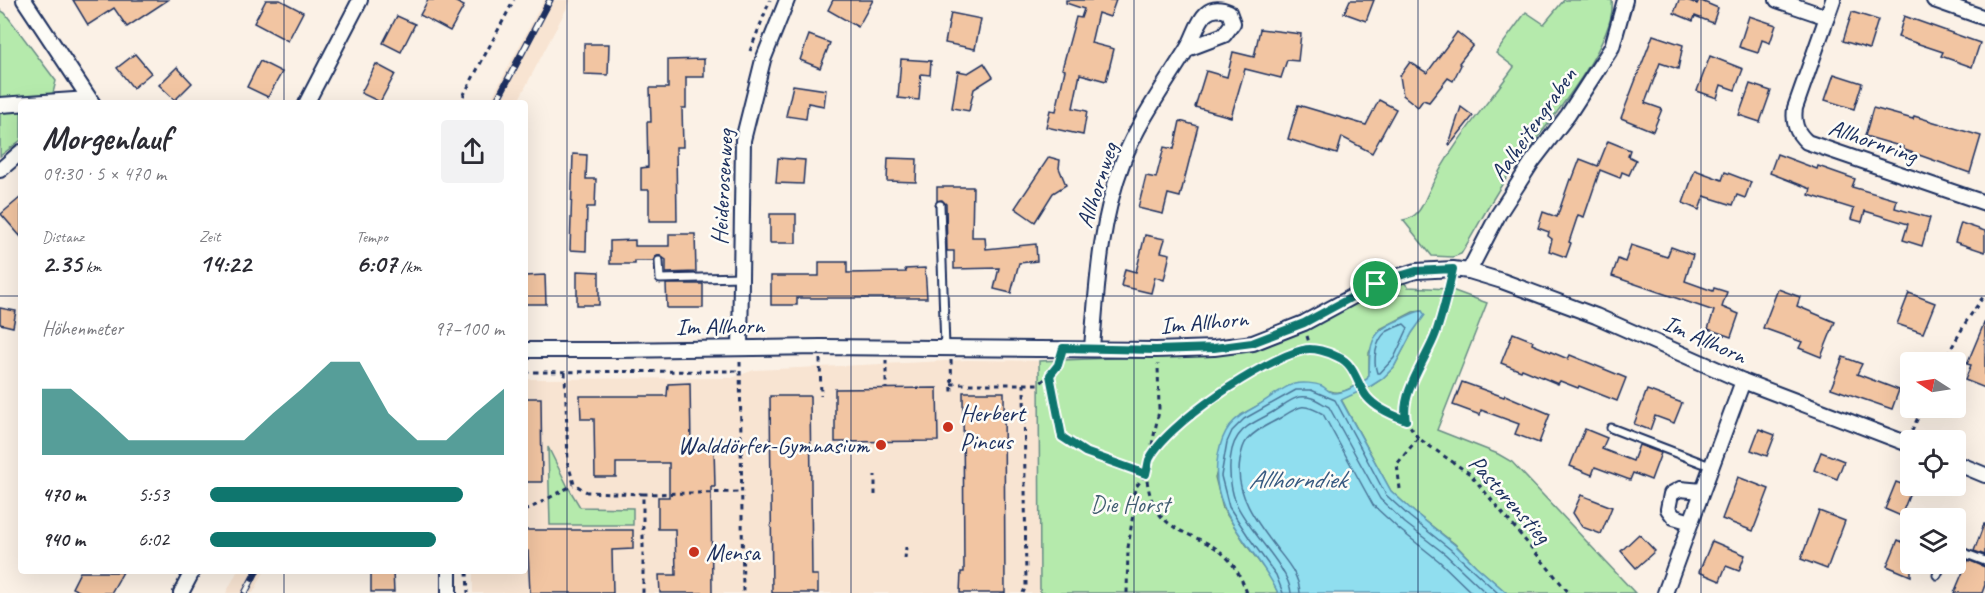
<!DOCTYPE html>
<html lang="de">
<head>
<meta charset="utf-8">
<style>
	body { margin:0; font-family:Caveat,sans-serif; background:#f2f2f3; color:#2b2b33; height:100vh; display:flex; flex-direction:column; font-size:22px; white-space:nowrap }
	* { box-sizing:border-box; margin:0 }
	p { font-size:20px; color:#7c7c81 }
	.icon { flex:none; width:33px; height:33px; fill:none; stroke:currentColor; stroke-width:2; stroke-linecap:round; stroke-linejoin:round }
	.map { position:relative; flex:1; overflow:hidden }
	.drawer { position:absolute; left:18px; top:100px; width:510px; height:474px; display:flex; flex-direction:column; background:#fff; border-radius:6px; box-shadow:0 6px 24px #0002 }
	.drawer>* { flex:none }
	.needle { width:39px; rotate:282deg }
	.fabs { position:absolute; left:1900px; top:352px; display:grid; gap:12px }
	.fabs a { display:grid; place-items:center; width:66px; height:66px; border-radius:6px; background:#fff; box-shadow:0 6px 24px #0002; font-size:30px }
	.pin { position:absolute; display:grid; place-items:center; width:51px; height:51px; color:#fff; margin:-26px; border:3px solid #fff; border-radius:50%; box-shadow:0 2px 6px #0007 }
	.round { display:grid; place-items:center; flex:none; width:63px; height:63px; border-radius:6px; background:#f2f2f3 }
	.headline { display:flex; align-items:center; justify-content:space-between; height:102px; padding:0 24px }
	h1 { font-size:33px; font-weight:700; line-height:45px }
	.metrics { display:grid; grid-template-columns:repeat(3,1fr); gap:9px; height:102px; padding:6px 24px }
	.metrics div { display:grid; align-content:center }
	.metrics b { font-size:26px; font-weight:700 }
	.metrics small { font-size:16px; font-weight:400 }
	.metrics p { font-size:16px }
	.chart { height:168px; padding:12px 24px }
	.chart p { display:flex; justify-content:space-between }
	.chart svg { width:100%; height:108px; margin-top:6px; fill:#0f766e; opacity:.7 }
	ul { padding:0 24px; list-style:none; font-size:20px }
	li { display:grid; grid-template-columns:96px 72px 1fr; align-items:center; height:45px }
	li i { height:15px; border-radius:8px; background:#0f766e }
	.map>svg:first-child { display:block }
</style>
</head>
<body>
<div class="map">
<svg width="1985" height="593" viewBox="0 0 1985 593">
	<rect width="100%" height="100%" fill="#fbf1e6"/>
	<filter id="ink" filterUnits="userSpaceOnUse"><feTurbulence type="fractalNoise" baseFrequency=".0167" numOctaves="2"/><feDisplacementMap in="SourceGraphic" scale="12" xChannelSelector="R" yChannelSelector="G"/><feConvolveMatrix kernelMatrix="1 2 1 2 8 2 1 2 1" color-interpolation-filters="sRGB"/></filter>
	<g filter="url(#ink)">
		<g fill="#f8e4d2">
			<polygon points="544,0 571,0 517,103 489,103"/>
			<polygon points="967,360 1039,361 1040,593 473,593 473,572 525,572 525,379 732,378 754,370"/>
			<polygon points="237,572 264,572 253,593 226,593"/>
		</g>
		<g fill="#b5eaac" stroke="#688c85" stroke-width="1.5">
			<path d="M1564 0H1612C1618 47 1531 143 1503 183 1488 206 1475 231 1461 254L1453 257 1432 256 1403 220C1419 218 1423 204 1429 191 1450 146 1485 107 1514 67L1496 53 1526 12 1544 24Z"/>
			<polygon points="0,10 5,13 56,81 52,97 0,97"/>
			<polygon points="0,111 21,111 21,140 0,156"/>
			<path d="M1402 280 1408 287 1449 289 1487 303 1437 430 1498 454 1512 462 1635 593H1507L1476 566 1455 544 1414 512 1391 491 1341 399 1371 386 1382 379 1394 367 1412 333 1424 315 1422 311 1413 312 1380 329 1369 353V375L1367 379C1350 388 1339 399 1322 387L1264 402 1241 415 1215 477 1223 509 1245 543 1271 578 1278 593H1040L1039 361 1234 353 1257 349 1384 285Z"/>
			<polygon points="548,447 568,487 580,507 633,508 633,525 550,525"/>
		</g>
		<path fill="#90deef" stroke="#6198b5" stroke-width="1.5" d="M1422 311 1425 315 1412 333 1394 367 1382 379 1371 386 1341 400 1391 491 1414 512 1455 545 1476 566 1507 593H1278C1256 545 1207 515 1218 455 1223 429 1232 419 1255 407 1266 401 1284 386 1294 384 1302 382 1315 383 1322 386 1326 388 1328 392 1333 393 1345 394 1357 384 1367 379L1369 375C1370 345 1369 332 1399 320 1408 316 1413 312 1422 311Z"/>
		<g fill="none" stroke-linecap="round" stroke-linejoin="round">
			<g stroke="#4a7598" stroke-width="1.5">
				<path d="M1404 324 1408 328 1394 358 1380 373H1377C1373 361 1375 341 1386 332 1391 329 1398 326 1404 324Z"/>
				<polyline points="1283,593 1276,575 1250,539 1229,507 1221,476 1227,442 1232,431 1244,419 1296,390 1311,390 1335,400 1386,495 1410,517 1450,549 1498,593"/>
				<path d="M1291 593C1289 567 1247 530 1236 503 1229 485 1226 453 1238 436 1245 425 1260 420 1271 413 1280 408 1290 399 1299 397 1312 395 1319 402 1329 407L1380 499 1405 523 1445 554 1486 593"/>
				<path d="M1300 593C1299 575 1287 562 1277 549 1258 524 1234 494 1240 461 1241 454 1242 446 1247 440 1256 429 1270 424 1282 417 1301 405 1303 403 1323 414L1373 505 1399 529 1439 561 1472 593"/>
			</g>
		</g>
		<g fill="#f2c5a2" stroke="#1b2f5e" stroke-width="1.5">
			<polygon points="73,0 168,0 127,27 114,8 88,25"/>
			<polygon points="266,0 280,0 303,12 288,41 254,23"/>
			<polygon points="428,0 452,0 464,6 450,31 420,15"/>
			<polygon points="833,0 873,0 858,27 828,10"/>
			<polygon points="1066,0 1116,0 1110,17 1098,13 1091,43 1114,49 1106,81 1080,74 1073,108 1087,111 1083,135 1046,127 1050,110 1056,111 1065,70 1062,69 1076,17 1081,18 1084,9 1066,3"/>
			<polygon points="1350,0 1374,0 1366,21 1344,13"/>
			<polygon points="1679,0 1687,0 1697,4 1699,0 1718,8 1713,23 1695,16 1693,21 1674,13"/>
			<polygon points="1852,12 1878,20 1869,49 1843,41"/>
			<polygon points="951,13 981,19 975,49 945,43"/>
			<polygon points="397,16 415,24 401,52 383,43"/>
			<polygon points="1749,16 1776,25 1770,43 1762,40 1758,53 1739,47"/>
			<polygon points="1904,16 1980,43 1972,67 1941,56 1943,52 1898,37"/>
			<polygon points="1260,29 1301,34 1298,61 1287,60 1281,78 1245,69 1231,117 1195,107 1206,71 1227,77 1233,52 1254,57"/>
			<polygon points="1457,32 1473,45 1459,63 1461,65 1453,81 1448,78 1429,102 1423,100 1418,107 1403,95 1400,76 1410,62 1427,73"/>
			<polygon points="809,35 830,43 820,68 800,60"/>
			<polygon points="1653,35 1683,45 1678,69 1660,63 1645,103 1662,109 1653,131 1621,118"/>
			<polygon points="584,44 609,44 608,75 584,74"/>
			<polygon points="135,54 151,73 133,88 117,68"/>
			<polygon points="1710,56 1743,69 1735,90 1721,85 1717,98 1697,91"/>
			<polygon points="704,59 704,77 686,77 686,108 682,108 683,147 676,147 677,221 649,221 649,190 641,190 641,168 648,167 647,122 651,122 650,88 668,88 668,60"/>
			<polygon points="901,59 931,61 930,75 921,74 919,100 898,98"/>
			<polygon points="260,61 282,72 268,97 247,87"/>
			<polygon points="984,63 993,77 974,89 969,111 952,108 958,71 968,73"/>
			<polygon points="376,64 395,74 380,102 361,93"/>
			<polygon points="177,67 192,83 175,100 159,85"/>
			<polygon points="1834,74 1862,83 1854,109 1825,100"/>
			<polygon points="1750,84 1771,91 1760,122 1739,115"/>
			<polygon points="793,85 826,90 824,106 808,103 806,119 786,116"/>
			<polygon points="1379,100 1396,109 1372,153 1342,137 1337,154 1288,139 1298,105 1366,125"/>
			<polygon points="1461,107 1473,116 1450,145 1449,144"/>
			<polygon points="1873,108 1913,119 1914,116 1981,136 1970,173 1902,149 1903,147 1865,136"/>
			<polygon points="1180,121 1198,126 1180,197 1168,194 1163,214 1138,208 1146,176 1156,178 1164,147 1174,149"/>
			<polygon points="1608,141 1630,150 1628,156 1636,160 1629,175 1622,172 1620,178 1600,170 1584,217 1578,215 1569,242 1571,243 1566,257 1549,251 1552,239 1548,236 1549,232 1538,228 1543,212 1557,217 1570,179 1572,180 1580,159 1598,166"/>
			<polygon points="573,154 587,155 586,179 596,179 595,207 587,207 586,251 570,250"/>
			<polygon points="1777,154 1817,169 1818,166 1855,179 1852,187 1897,200 1895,208 1930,218 1922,246 1903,240 1908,224 1865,211 1862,222 1851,219 1854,209 1809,195 1811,189 1770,173"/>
			<polygon points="1049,157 1060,160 1059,168 1066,185 1053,193 1035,222 1015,208"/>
			<polygon points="778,158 805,160 803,184 776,183"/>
			<polygon points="888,158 917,159 916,182 887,181"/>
			<polygon points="1695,170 1722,180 1725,172 1751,182 1745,198 1737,195 1733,205 1704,196 1699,210 1683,203"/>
			<polygon points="937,187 973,187 972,237 985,237 986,249 1036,244 1037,261 1019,263 1011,293 994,289 999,268 954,269 954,251 947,251 946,204 942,200 937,201"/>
			<polygon points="21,197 21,237 1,214"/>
			<rect x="770" y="214" width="26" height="29"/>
			<polygon points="1961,223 1985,231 1985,252 1955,242"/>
			<polygon points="669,234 695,234 696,272 666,273 666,260 659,255 655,257 653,261 635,261 635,264 610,264 610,241 635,240 635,246 669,246"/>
			<polygon points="1145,235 1165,239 1161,252 1170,254 1164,280 1155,277 1151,293 1121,286 1125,269 1136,272"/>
			<polygon points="1631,245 1667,257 1671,247 1693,255 1685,281 1713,291 1714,288 1727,292 1722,307 1739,314 1731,337 1708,329 1714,311 1612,276 1618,259 1625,262"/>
			<polygon points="819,262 847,262 847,273 906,272 905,269 925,268 927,298 797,298 797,305 771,305 771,276 819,276"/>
			<polygon points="577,271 599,272 599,305 577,305"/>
			<polygon points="545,275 546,304 525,304 525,276"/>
			<polygon points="666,284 703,284 703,308 667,308"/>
			<polygon points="1778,289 1800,297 1797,306 1835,322 1821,357 1799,348 1802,342 1763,328"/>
			<polygon points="1909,293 1935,303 1923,333 1897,324"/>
			<polygon points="0,308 16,311 13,327 0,324"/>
			<polygon points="1985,321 1985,388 1965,380 1971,365 1967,364"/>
			<polygon points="1513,333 1533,341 1532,344 1568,359 1570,355 1626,378 1617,401 1579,386 1578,388 1560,381 1558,384 1522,369 1521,371 1501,363"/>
			<polygon points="1843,357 1862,364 1857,374 1899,390 1892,409 1831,388"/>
			<polygon points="1462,382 1504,397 1505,395 1550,414 1539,443 1515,434 1519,424 1481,410 1480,415 1453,405"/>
			<polygon points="690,383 691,447 714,447 715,487 711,487 712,593 660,593 659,575 676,575 675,529 658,529 658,497 669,497 669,463 616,463 616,477 595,477 594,419 581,419 580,396 667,396 668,384"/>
			<polygon points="937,388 938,441 835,442 835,389"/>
			<polygon points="1647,390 1682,403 1674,423 1655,416 1650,430 1634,424"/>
			<polygon points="963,392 1004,392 1005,593 960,593 961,572 964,572"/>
			<polygon points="770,396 810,396 812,575 818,575 818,593 772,593"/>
			<polygon points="525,398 541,398 542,482 525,482"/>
			<polygon points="1585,429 1607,438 1602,449 1633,461 1639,445 1661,453 1651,480 1633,473 1630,480 1595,467 1592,475 1570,466"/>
			<polygon points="1759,429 1775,435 1767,456 1751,450"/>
			<polygon points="1821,452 1844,461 1837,479 1814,470"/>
			<polygon points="1738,477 1769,489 1753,531 1722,519"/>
			<polygon points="1896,482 1912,488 1901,516 1885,509"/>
			<polygon points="1581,495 1612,507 1601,534 1582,527 1573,513"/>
			<polygon points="1819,511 1845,521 1827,569 1801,559"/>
			<polygon points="1984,524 1985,524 1985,555 1974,551"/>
			<polygon points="525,530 633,530 633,549 612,550 613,593 530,593 528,551 525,551"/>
			<polygon points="1639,534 1655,551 1636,568 1621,551"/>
			<polygon points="1898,540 1911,546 1911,576 1887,566"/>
			<polygon points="1712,541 1745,555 1739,571 1726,566 1720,581 1699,572"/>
			<polygon points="1968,560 1985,567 1985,585 1982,593 1954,593"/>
			<polygon points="80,572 123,572 111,593 83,593 72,588"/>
			<polygon points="371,572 393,572 394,592 371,592"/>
		</g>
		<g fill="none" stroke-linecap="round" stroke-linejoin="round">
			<g stroke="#1b2f5e" stroke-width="11">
				<g id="service">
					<polyline points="940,205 945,347"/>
					<polyline points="659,261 660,279 741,277"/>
					<polyline points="1611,428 1710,466"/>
					<polyline points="1956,550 1985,561"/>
					<polyline points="1937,575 1942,564"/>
				</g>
			</g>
			<g stroke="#1b2f5e" stroke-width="18">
				<g id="minor">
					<polyline points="24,0 93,104"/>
					<polyline points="1777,0 1827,17"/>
					<path d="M1833 0 1795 108C1793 123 1796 132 1807 142L1985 203"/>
					<polyline points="1934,0 1985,18"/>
					<polyline points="306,104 360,0"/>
					<polyline points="0,105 89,99"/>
					<polyline points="0,170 21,152"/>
					<polyline points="1469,271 1498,215 1532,162 1568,115 1612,47 1625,0"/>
					<polyline points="740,348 743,140 763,60 787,0"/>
					<path d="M1092 348C1097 284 1100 221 1123 161 1137 124 1166 83 1187 49 1198 32 1200 0 1229 12L1233 23 1224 35 1187 49"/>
					<polyline points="525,350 615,350 820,347 1156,350 1214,348 1253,343 1304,323 1376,284 1396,277 1416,271 1453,269 1469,271 1502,281 1596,316 1743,381 1911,445"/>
					<polyline points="1956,463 1985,475"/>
					<polyline points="1702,491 1680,489 1671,494 1668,509 1674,517 1691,522 1743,381"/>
					<polyline points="449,572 449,593"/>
					<polyline points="181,593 192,572"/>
					<polyline points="1665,593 1691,522"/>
				</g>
			</g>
			<g stroke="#1b2f5e" stroke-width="3" stroke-dasharray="4.5 4.5" stroke-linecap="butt">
				<polyline points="750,51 770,0"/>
				<polyline points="459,104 514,0"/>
				<polyline points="1450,283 1436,335 1407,397 1406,420 1418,438 1470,474 1569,593"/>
				<polyline points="1307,336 1311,349"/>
				<polyline points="820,359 821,396"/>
				<polyline points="886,360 886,389"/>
				<polyline points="951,360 952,394"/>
				<polyline points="740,362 743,593"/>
				<polyline points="1943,363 1966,322 1985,294"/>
				<polyline points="525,372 740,371"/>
				<polyline points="565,372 568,464 574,484 587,492 643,494"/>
				<path d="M1050 375 1062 437 1085 452 1146 474C1151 510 1159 522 1194 537 1203 541 1214 546 1222 553 1234 563 1242 579 1247 593"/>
				<polyline points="951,384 1024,384 1026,586 1023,593"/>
				<polyline points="1024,384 1039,384 1050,375 1059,361"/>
				<polyline points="1912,431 1922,408"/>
				<path d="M1149 460C1184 409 1247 372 1303 350 1327 347 1346 359 1358 379 1361 384 1362 391 1366 396 1375 408 1392 415 1406 420"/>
				<polyline points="1400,489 1397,464 1418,438"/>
				<polyline points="875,495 875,475"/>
				<polyline points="525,511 573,485"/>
				<polyline points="905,559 906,547"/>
				<polyline points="467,572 468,593"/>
				<polyline points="643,593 643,494 742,492"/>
				<polyline points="1127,593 1128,548 1133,514 1134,493 1136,487 1146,474 1159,411 1158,364"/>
			</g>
			<use href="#service" stroke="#fdfcf7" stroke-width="7"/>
			<use href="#minor" stroke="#fdfcf7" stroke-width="14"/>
			<g stroke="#1b2f5e" stroke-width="7">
				<g id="rail">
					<polyline points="495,104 550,0"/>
					<polyline points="245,593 256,572"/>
				</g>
			</g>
			<use href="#rail" stroke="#fdfcf7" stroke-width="4.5" stroke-dasharray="14" stroke-linecap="butt"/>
		</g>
	</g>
	<g fill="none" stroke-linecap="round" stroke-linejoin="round" filter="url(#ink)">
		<g stroke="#fff" stroke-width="12">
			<path id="route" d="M1453 269C1448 291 1443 312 1436 333 1427 359 1400 392 1406 420 1392 415 1376 408 1367 397 1357 385 1355 364 1338 357 1329 352 1313 347 1303 350 1265 359 1164 425 1149 460 1148 464 1147 470 1146 474L1085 452 1062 437 1050 375 1058 365 1063 348 1156 350 1214 348 1252 343 1304 323 1376 284 1396 277 1416 271Z"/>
		</g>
		<use href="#route" stroke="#0f766e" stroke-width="8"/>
	</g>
	<path fill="none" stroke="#1b2f5e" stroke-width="1.5" stroke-opacity="0.55" d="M284 0V104M567 0V593M851 0V593M1134 0V593M1418 0V593M1701 0V593M0 296H21M525 296H1985M284 572V593"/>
	<g fill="#c8321e" stroke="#fdfcf7" stroke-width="2">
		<circle cx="948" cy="427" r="6"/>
		<circle cx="881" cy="445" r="6"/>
		<circle cx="694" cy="552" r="6"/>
	</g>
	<g text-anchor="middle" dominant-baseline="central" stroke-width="5" stroke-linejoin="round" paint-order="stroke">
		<g font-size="24" fill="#1b2f5e" stroke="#fdfcf7">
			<text transform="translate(1533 124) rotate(-55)">Aalheitengraben</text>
			<text transform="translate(1873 141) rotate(19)">Allhornring</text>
			<text transform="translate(1097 185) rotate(-72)">Allhornweg</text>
			<text transform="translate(722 187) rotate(-87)">Heiderosenweg</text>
			<text transform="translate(1204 322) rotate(-5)">Im Allhorn</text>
			<text transform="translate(720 326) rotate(-1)">Im Allhorn</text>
			<text transform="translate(1705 339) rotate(24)">Im Allhorn</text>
			<text transform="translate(1510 499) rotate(48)">Pastorenstieg</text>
		</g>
		<g font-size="24" fill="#1b2f5e" stroke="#fdfcf7" text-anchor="start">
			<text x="960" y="413">Herbert<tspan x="960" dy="28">Pincus</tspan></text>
			<text x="869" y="445" text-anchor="end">Walddörfer-Gymnasium</text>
			<text x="706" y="552">Mensa</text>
		</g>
		<g font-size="24" fill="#425e72" stroke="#fdfcf7">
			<text x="1130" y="504">Die Horst</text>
		</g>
		<g font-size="26" font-style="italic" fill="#385b82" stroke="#fdfcf7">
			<text x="1297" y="479">Allhorndiek</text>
		</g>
	</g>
</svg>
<div class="fabs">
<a><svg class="needle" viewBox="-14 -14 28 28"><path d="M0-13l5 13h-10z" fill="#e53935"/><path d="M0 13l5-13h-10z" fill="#7c7c81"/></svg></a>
<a><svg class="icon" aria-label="locate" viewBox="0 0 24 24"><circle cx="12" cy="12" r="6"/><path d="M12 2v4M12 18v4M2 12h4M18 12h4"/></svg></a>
<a><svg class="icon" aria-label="layers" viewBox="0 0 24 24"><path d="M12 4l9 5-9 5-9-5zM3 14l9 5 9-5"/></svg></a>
</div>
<div class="pin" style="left:1376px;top:284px;background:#1e9e55"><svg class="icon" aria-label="arrive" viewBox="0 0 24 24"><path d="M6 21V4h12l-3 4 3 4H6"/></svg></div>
<section class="drawer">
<div class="headline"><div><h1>Morgenlauf</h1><p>09:30 · 5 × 470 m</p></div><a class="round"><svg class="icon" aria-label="share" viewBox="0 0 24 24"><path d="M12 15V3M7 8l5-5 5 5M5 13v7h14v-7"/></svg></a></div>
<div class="metrics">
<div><p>Distanz</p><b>2.35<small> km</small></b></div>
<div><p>Zeit</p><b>14:22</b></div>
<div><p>Tempo</p><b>6:07<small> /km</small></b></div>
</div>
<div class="chart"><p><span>Höhenmeter</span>97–100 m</p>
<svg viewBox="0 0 160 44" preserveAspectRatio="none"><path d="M0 44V17L10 17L20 27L30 38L40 38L50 38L60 38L70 38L80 27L90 17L100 6L110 6L120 27L130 38L140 38L150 27L160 17V44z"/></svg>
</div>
<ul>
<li><b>470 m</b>5:53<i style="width:86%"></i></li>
<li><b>940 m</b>6:02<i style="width:77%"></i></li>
</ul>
</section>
</div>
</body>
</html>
